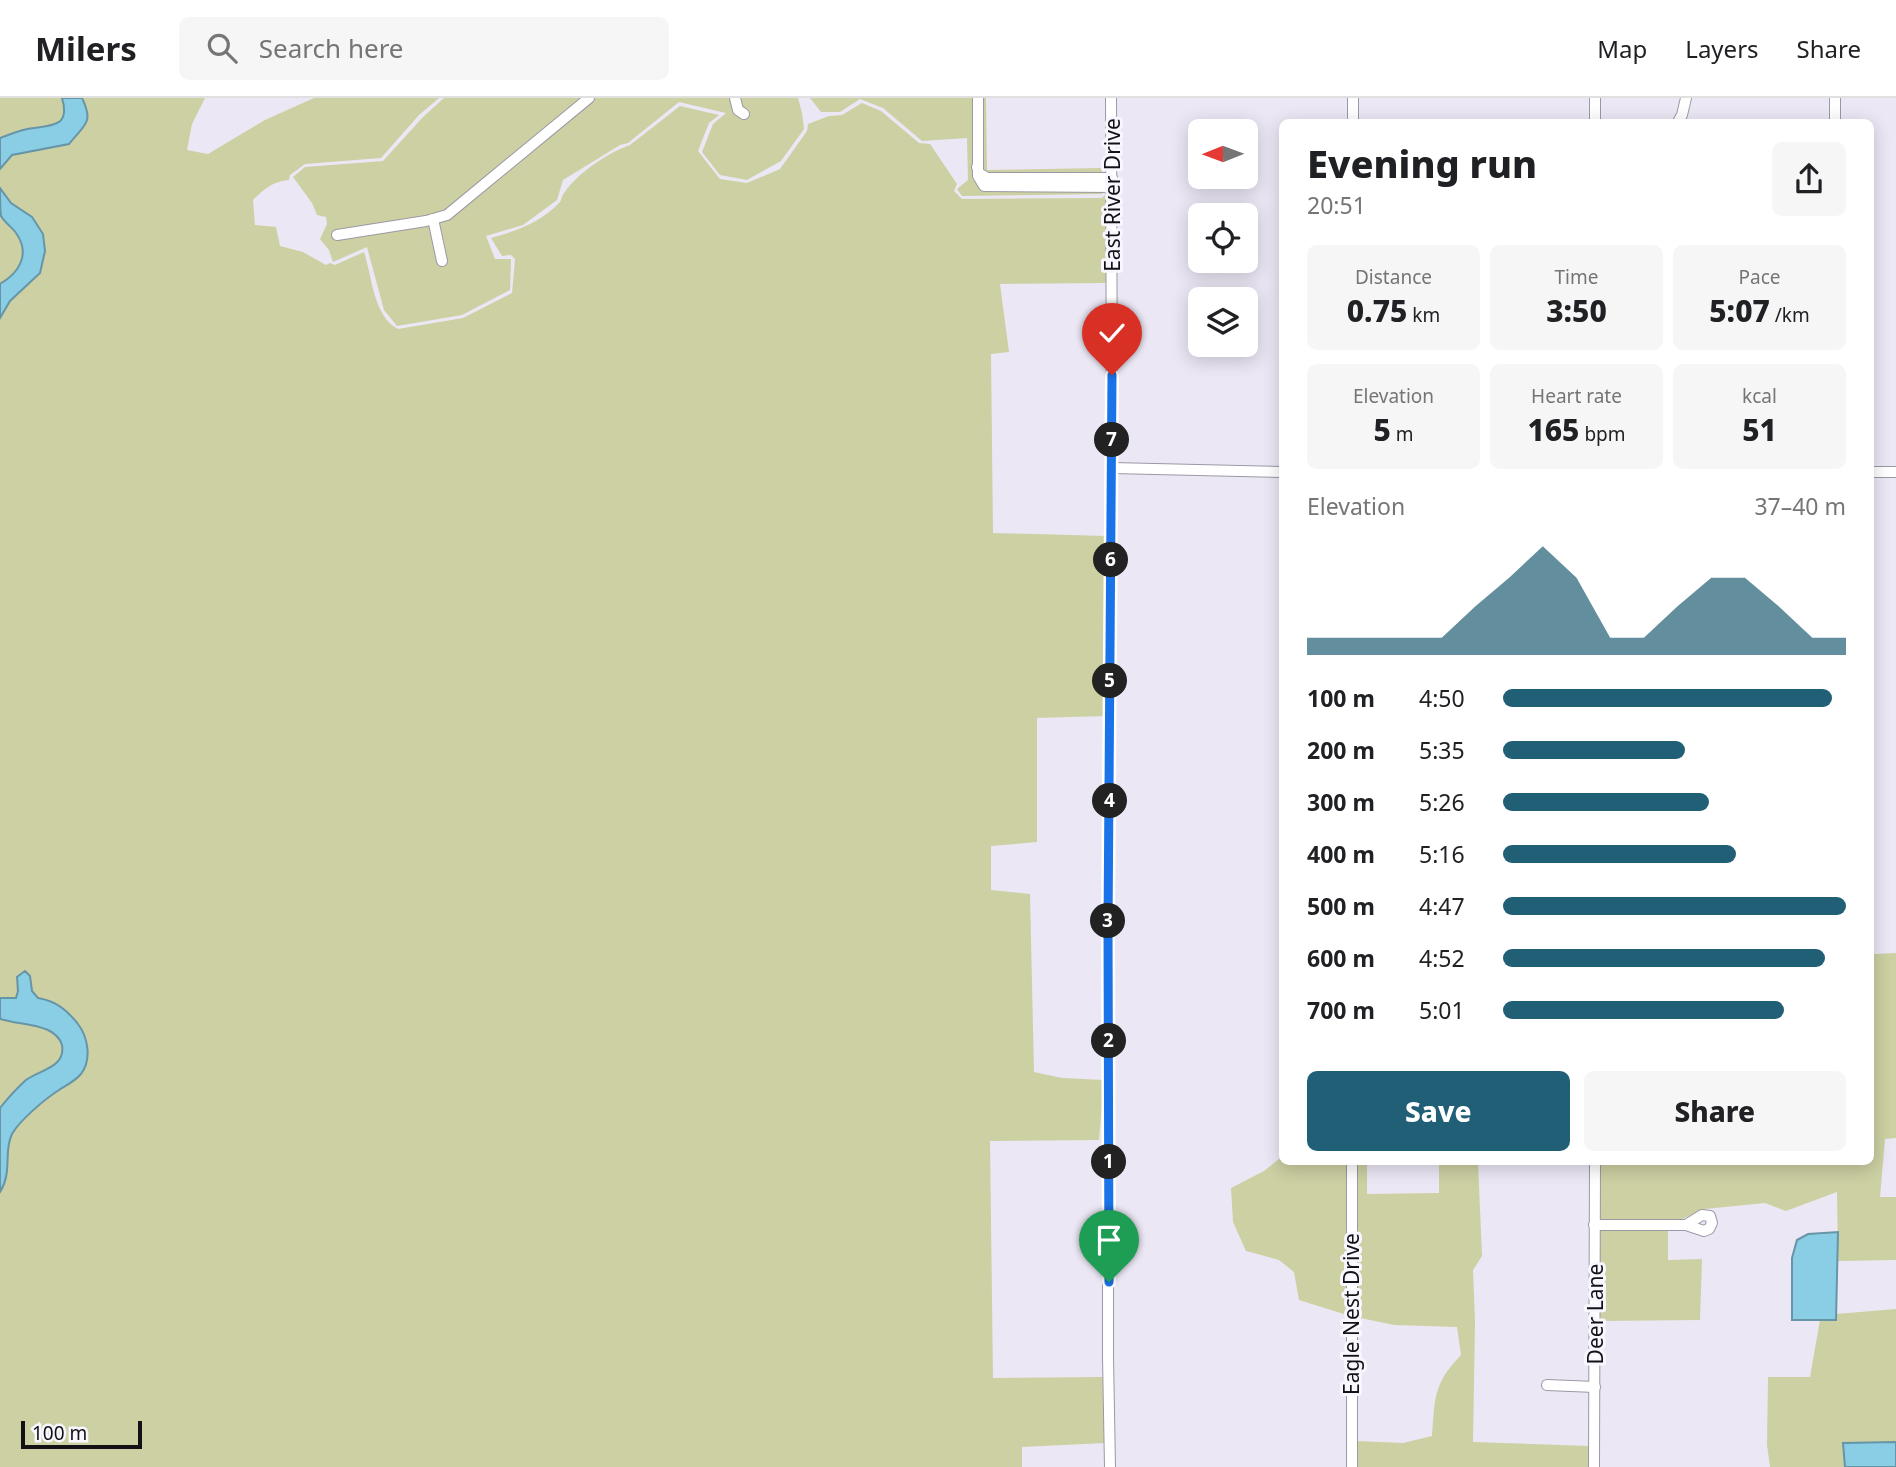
<!DOCTYPE html>
<html lang="en">
<head>
<meta charset="utf-8">
<style>
	body { margin:0; font-family:"Noto Sans",sans-serif; background:#f6f6f6; color:#202124; height:100vh; display:flex; flex-direction:column; font-size:26px; white-space:nowrap }
	* { box-sizing:border-box; margin:0 }
	p { font-size:23px; color:#757577 }
	.icon { flex:none; width:38px; height:38px; fill:none; stroke:currentColor; stroke-width:2; stroke-linecap:round; stroke-linejoin:round }
	.map { position:relative; flex:1; overflow:hidden }
	.panel { position:absolute; left:1279px; top:21px; width:595px; height:1046px; display:flex; flex-direction:column; background:#fff; border-radius:10px; box-shadow:0 4px 18px #0003 }
	.panel>* { flex:none }
	.needle { width:46px; rotate:269deg }
	.fabs { position:absolute; left:1188px; top:21px; display:grid; gap:14px }
	.fabs a { display:grid; place-items:center; width:70px; height:70px; border-radius:10px; background:#fff; box-shadow:0 4px 18px #0003; font-size:35px }
	.scale { position:absolute; left:21px; bottom:18px; width:121px; box-sizing:border-box; padding-left:7px; border:4px solid #131116; border-top:0; font-size:19px; line-height:24px; white-space:nowrap; color:#131116; -webkit-text-stroke:5px #f8f6fe; paint-order:stroke }
	.pin { position:absolute; display:grid; place-items:center; width:60px; height:60px; color:#fff; margin:-72px -30px; border-radius:50% 50% 50% 0; rotate:-45deg; box-shadow:0 0 7px #0007 }
	.pin .icon { rotate:45deg }
	.km { position:absolute; width:35px; height:35px; margin:-18px; border-radius:50%; background:#222; color:#fff; font-size:19px; line-height:35px; text-align:center }
	.round { display:grid; place-items:center; flex:none; width:74px; height:74px; border-radius:10px; background:#f6f6f6 }
	.head { display:flex; align-items:center; justify-content:space-between; height:119px; padding:0 28px }
	h1 { font-size:38px; font-weight:800; line-height:52px }
	.metrics { display:grid; grid-template-columns:repeat(3,1fr); gap:10px; height:119px; padding:7px 28px }
	.metrics div { display:grid; align-content:center; border-radius:10px; background:#f6f6f6; text-align:center }
	.metrics b { font-size:30px; font-weight:800 }
	.metrics small { font-size:19px; font-weight:400 }
	.metrics p { font-size:19px }
	.chart { height:196px; padding:14px 28px }
	.chart p { display:flex; justify-content:space-between }
	.chart svg { width:100%; height:126px; margin-top:7px; fill:#205f75; opacity:.7 }
	.button { display:flex; gap:14px; margin-top:auto; padding:14px 28px }
	.button a { flex:1; height:80px; border-radius:10px; background:#205f75; color:#fff; font-size:28px; font-weight:800; line-height:80px; text-align:center }
	.button a+a { background:#f6f6f6; color:#202124 }
	ul { padding:0 28px; list-style:none; font-size:23px }
	li { display:grid; grid-template-columns:112px 84px 1fr; align-items:center; height:52px }
	li i { height:18px; border-radius:9px; background:#205f75 }
	header { display:flex; align-items:center; gap:42px; box-sizing:border-box; height:98px; padding:0 35px; background:#fff; border-bottom:2px solid #e0e0e0 }
	header strong { font-size:33px }
	nav { display:flex; gap:38px; margin-inline-start:auto; font-size:24px }
	.search { width:490px; height:63px; background:#f6f6f6; display:flex; align-items:center; gap:18px; box-sizing:border-box; padding:0 24px; border-radius:10px; color:#757577; font-size:26px }
	.map>svg:first-child { display:block }
</style>
</head>
<body>
<header>
<strong>Milers</strong>
<div class="search"><svg class="icon" aria-label="search" viewBox="0 0 24 24"><circle cx="10" cy="10" r="6"/><path d="M15 15l6 6"/></svg>Search here</div>
<nav><a>Map</a><a>Layers</a><a>Share</a></nav>
</header>
<div class="map">
<svg width="1896" height="1369" viewBox="0 0 1896 1369">
	<rect width="100%" height="100%" fill="#ece7f5"/>
	<g fill="#cdd0a2">
		<path d="M0 0H62C70 29 55 26 34 30 22 31 11 37 0 40Z"/>
		<path d="M82 0H205L192 26 187 52 208 56 265 22 314 0H439L419 17 381 60 305 66 290 77 289 82C273 83 264 91 253 102L255 127 276 129 280 148 303 154 326 167 330 165 335 167 364 154C372 178 373 218 398 231L463 220 512 195 515 161 511 157 502 158 491 140C516 133 540 125 559 105 563 100 560 101 564 95 578 75 607 55 630 47L680 8 719 17 709 25 698 53 720 81 747 85 780 71 807 33 808 26 829 18 842 17 862 5 881 13 919 45 930 46 957 86 954 93 962 101 1102 100 1106 96 1107 185 1000 186 1009 254 991 256 993 435 1107 438 1106 618 1037 620V744L991 748V792L1030 796 1034 974 1062 980 1104 982 1099 1042 990 1043 993 1280 1104 1279 1105 1345 1022 1349V1369H0V1094C13 1073 3 1053 13 1036 28 1009 61 994 82 974L51 902 38 901 32 893 30 878 17 879 18 893 16 900H0V220L10 203 40 175 32 119 11 105 0 90V71L11 57 69 46C85 26 94 25 82 0Z"/>
		<polygon points="444,0 798,0 802,15 804,31 781,63 747,82 720,77 702,54 713,26 726,15 679,4 628,45 620,47 563,82 557,102 523,127 486,138 495,161 511,161 510,192 462,217 397,228 384,212 367,149 333,164 329,152 320,141 327,126 326,119 317,117 312,105 293,79 305,69 383,63 423,19"/>
		<polygon points="810,0 986,0 987,72 1102,70 1102,96 962,98 957,91 968,82 967,40 922,43 883,10 860,1 840,14 821,14"/>
		<path d="M0 116C23 143 38 162 0 186Z"/>
		<polygon points="1871,854 1875,856 1896,855 1896,1040 1885,1041 1880,1099 1896,1099 1896,1162 1838,1163 1837,1094 1786,1113 1765,1105 1705,1111 1680,1122 1599,1123 1599,1064 1871,1064"/>
		<path d="M0 921C16 926 32 925 48 932 54 935 60 940 62 947 66 970 39 972 26 982 16 991 8 1000 0 1010Z"/>
		<polygon points="1283,1058 1283,1064 1347,1064 1347,1217 1299,1202 1294,1174 1279,1162 1246,1153 1233,1124 1231,1090 1264,1073"/>
		<path d="M1356 1064H1367V1096L1439 1095V1064H1478L1482 1158 1473 1172 1475 1223 1473 1344 1589 1348 1590 1369H1356V1343L1403 1345 1432 1338C1435 1300 1433 1286 1461 1257L1457 1229 1394 1227 1356 1219Z"/>
		<polygon points="1599,1131 1668,1131 1668,1162 1702,1161 1700,1222 1599,1223"/>
		<polygon points="1896,1211 1896,1344 1844,1345 1845,1369 1770,1369 1767,1347 1768,1279 1810,1279 1820,1222 1836,1222 1836,1216"/>
	</g>
	<g fill="#8acee6" stroke="#6695a8" stroke-width="2">
		<path d="M62 0H82C94 25 85 26 69 46L12 57 0 71V40C11 36 22 31 34 30 55 27 70 27 62 0Z"/>
		<path d="M0 90 11 105 32 119 43 136 45 153 40 175 10 203 0 220V186C19 175 31 156 16 135 12 129 5 125 1 118 0 111 0 98 0 90Z"/>
		<path d="M25 873 30 878 32 893 38 900C56 903 67 912 78 926 88 939 92 962 81 976 75 983 67 987 59 992 45 1001 20 1022 12 1036 3 1054 13 1073 0 1094V1010C8 1000 16 991 26 982 39 972 66 970 62 947 60 940 54 935 48 932 32 925 16 926 0 921V900H16L18 893 17 879Z"/>
		<polygon points="1838,1134 1836,1222 1792,1222 1792,1160 1797,1142 1808,1136"/>
		<polygon points="1896,1344 1896,1369 1845,1369 1843,1345"/>
	</g>
	<g fill="none" stroke-linecap="round" stroke-linejoin="round">
		<g stroke="#9c98a5" stroke-width="12">
			<g id="minor">
				<polyline points="735,0 738,12 744,16"/>
				<polyline points="978,0 978,78 984,88 1112,89"/>
				<polyline points="1353,24 1353,0"/>
				<polyline points="1595,24 1595,0"/>
				<polyline points="1678,24 1682,17 1686,0"/>
				<polyline points="1835,24 1835,0"/>
				<polyline points="977,69 979,75 987,80 1112,80"/>
				<polyline points="433,121 442,163"/>
				<polyline points="337,137 426,123 447,117 589,0"/>
				<polyline points="1112,370 1283,374"/>
				<polyline points="1871,374 1896,374"/>
				<polyline points="1352,1064 1352,1369"/>
				<polyline points="1594,1127 1686,1127 1704,1133 1709,1131 1712,1125 1710,1118 1702,1117 1686,1127"/>
				<polyline points="1547,1287 1595,1289"/>
				<polyline points="1110,1369 1108,1259 1108,829 1112,370 1111,0"/>
				<polyline points="1594,1369 1595,1064"/>
			</g>
		</g>
		<use href="#minor" stroke="#fff" stroke-width="10"/>
	</g>
	<g fill="none" stroke-linecap="round" stroke-linejoin="round">
		<g stroke="#fff" stroke-width="14">
			<polyline id="route" points="1109,1184 1108,829 1112,277"/>
		</g>
		<use href="#route" stroke="#1a73e8" stroke-width="9"/>
	</g>
	<g text-anchor="middle" dominant-baseline="central" stroke-width="6" stroke-linejoin="round" paint-order="stroke">
		<g font-size="21" fill="#131116" stroke="#f8f6fe">
			<text transform="translate(1112 97) rotate(-90)">East River Drive</text>
			<text transform="translate(1351 1216) rotate(-90)">Eagle Nest Drive</text>
			<text transform="translate(1595 1216) rotate(-90)">Deer Lane</text>
		</g>
	</g>
</svg>
<div class="fabs">
<a><svg class="needle" viewBox="-14 -14 28 28"><path d="M0-13l5 13h-10z" fill="#e53935"/><path d="M0 13l5-13h-10z" fill="#757577"/></svg></a>
<a><svg class="icon" aria-label="locate" viewBox="0 0 24 24"><circle cx="12" cy="12" r="6"/><path d="M12 2v4M12 18v4M2 12h4M18 12h4"/></svg></a>
<a><svg class="icon" aria-label="layers" viewBox="0 0 24 24"><path d="M12 4l9 5-9 5-9-5zM3 14l9 5 9-5"/></svg></a>
</div>
<div class="scale">100 m</div>
<div class="pin" style="left:1109px;top:1184px;background:#1e9e55"><svg class="icon" aria-label="arrive" viewBox="0 0 24 24"><path d="M6 21V4h12l-3 4 3 4H6"/></svg></div>
<div class="pin" style="left:1112px;top:277px;background:#d93025"><svg class="icon" aria-label="check" viewBox="0 0 24 24"><path d="M5 12l5 5 9-10"/></svg></div>
<b class="km" style="left:1109px;top:1064px">1</b>
<b class="km" style="left:1109px;top:943px">2</b>
<b class="km" style="left:1108px;top:823px">3</b>
<b class="km" style="left:1110px;top:703px">4</b>
<b class="km" style="left:1110px;top:583px">5</b>
<b class="km" style="left:1111px;top:462px">6</b>
<b class="km" style="left:1112px;top:342px">7</b>
<section class="panel">
<div class="head"><div><h1>Evening run</h1><p>20:51</p></div><a class="round"><svg class="icon" aria-label="share" viewBox="0 0 24 24"><path d="M12 15V3M7 8l5-5 5 5M5 13v7h14v-7"/></svg></a></div>
<div class="metrics">
<div><p>Distance</p><b>0.75<small> km</small></b></div>
<div><p>Time</p><b>3:50</b></div>
<div><p>Pace</p><b>5:07<small> /km</small></b></div>
</div>
<div class="metrics">
<div><p>Elevation</p><b>5<small> m</small></b></div>
<div><p>Heart rate</p><b>165<small> bpm</small></b></div>
<div><p>kcal</p><b>51</b></div>
</div>
<div class="chart"><p><span>Elevation</span>37–40 m</p>
<svg viewBox="0 0 160 44" preserveAspectRatio="none"><path d="M0 44V38L10 38L20 38L30 38L40 38L50 27L60 17L70 6L80 17L90 38L100 38L110 27L120 17L130 17L140 27L150 38L160 38V44z"/></svg>
</div>
<ul>
<li><b>100 m</b>4:50<i style="width:96%"></i></li>
<li><b>200 m</b>5:35<i style="width:53%"></i></li>
<li><b>300 m</b>5:26<i style="width:60%"></i></li>
<li><b>400 m</b>5:16<i style="width:68%"></i></li>
<li><b>500 m</b>4:47<i style="width:100%"></i></li>
<li><b>600 m</b>4:52<i style="width:94%"></i></li>
<li><b>700 m</b>5:01<i style="width:82%"></i></li>
</ul>
<div class="button"><a>Save</a><a>Share</a></div>
</section>
</div>
</body>
</html>
